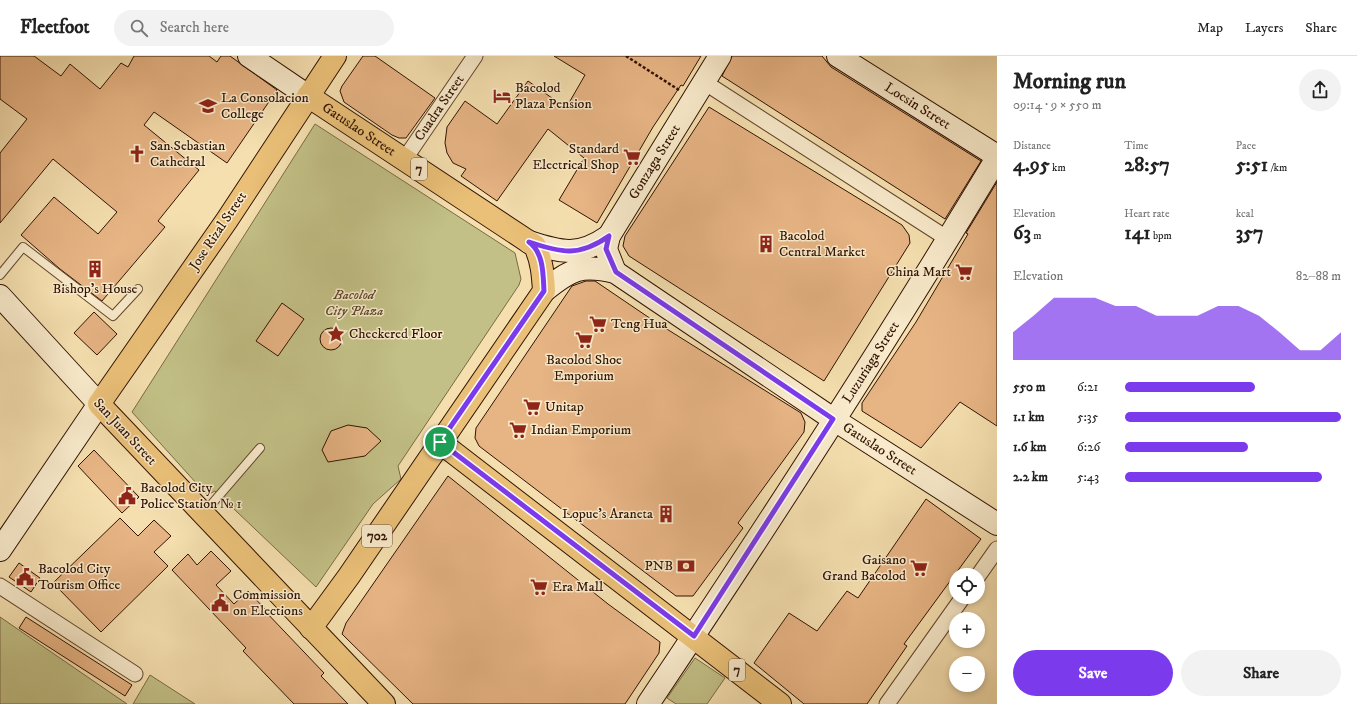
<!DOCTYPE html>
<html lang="en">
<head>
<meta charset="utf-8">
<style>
	body { margin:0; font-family:"IM FELL DW Pica",serif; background:#f2f2f2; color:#222; height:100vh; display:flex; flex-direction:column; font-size:15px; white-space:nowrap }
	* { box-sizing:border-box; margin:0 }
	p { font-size:13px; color:#767676 }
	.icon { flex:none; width:22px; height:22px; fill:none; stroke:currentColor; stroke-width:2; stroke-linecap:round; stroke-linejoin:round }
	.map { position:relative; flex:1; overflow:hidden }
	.panel { display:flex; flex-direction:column; background:#fff; width:360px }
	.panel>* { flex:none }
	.tools { position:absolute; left:949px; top:512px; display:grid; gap:8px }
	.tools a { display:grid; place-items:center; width:36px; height:36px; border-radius:50%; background:#fff; box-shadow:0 2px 6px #0003; font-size:20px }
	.pin { position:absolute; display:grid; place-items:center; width:34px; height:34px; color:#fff; margin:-17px; border:2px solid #fff; border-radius:50%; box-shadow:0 1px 4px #0007 }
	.round { display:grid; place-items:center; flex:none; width:42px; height:42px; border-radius:21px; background:#f2f2f2 }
	.overview { display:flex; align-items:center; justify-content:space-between; height:68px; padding:0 16px }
	h1 { font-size:22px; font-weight:800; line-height:30px }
	.stats { display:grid; grid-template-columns:repeat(3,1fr); gap:6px; height:68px; padding:4px 16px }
	.stats div { display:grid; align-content:center }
	.stats b { font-size:20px; font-weight:800 }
	.stats small { font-size:11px; font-weight:400 }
	.stats p { font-size:11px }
	.chart { height:112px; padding:8px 16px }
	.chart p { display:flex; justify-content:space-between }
	.chart svg { width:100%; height:72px; margin-top:4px; fill:#7c3aed; opacity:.7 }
	.action { display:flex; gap:8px; margin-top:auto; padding:8px 16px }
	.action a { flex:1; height:46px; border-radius:24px; background:#7c3aed; color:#fff; font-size:16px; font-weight:800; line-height:46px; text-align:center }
	.action a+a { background:#f2f2f2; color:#222 }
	ul { padding:0 16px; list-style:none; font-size:13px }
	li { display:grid; grid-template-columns:64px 48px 1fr; align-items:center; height:30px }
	li i { height:10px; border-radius:5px; background:#7c3aed }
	header { display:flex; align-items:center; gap:24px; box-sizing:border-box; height:56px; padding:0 20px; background:#fff; border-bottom:1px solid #e0e0e0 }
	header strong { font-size:19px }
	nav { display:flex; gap:22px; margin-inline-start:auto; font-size:14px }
	.search { width:280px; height:36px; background:#f2f2f2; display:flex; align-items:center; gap:10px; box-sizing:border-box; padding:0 14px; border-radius:22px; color:#767676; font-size:15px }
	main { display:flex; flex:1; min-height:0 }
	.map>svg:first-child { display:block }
</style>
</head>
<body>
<header>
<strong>Fleetfoot</strong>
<div class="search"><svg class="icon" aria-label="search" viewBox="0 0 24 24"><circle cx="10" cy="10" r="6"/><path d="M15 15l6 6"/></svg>Search here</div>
<nav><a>Map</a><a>Layers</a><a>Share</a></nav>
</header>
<main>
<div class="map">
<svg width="997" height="648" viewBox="0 0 997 648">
	<rect width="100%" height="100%" fill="#f5dfaf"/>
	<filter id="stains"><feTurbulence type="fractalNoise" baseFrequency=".005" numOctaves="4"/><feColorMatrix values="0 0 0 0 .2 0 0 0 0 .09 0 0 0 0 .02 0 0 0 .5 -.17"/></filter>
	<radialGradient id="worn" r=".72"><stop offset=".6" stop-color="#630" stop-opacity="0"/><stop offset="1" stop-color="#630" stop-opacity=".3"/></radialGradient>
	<g fill="#c2c086" stroke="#7a6a44">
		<polygon points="315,68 515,197 521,223 519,229 398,410 401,423 373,448 316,531 215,435 207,439 132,356"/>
		<polygon points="0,561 127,648 0,648"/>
		<polygon points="695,602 725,622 707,648 676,648 667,642"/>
		<polygon points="150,619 195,648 133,648"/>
	</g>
	<g fill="#e7b484" stroke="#311303">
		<polygon points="0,0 34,0 61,20 70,8 100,33 121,7 128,11 134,0 209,0 217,6 221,0 230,0 277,34 227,107 154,56 144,69 199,114 158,165 165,171 102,245 60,213 21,179 54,141 98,178 117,156 53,103 0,167 0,97 27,63 0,43"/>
		<polygon points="363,0 375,0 435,42 406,82 399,82 392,79 344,46 340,35 342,30"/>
		<polygon points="554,0 701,0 683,30 681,29 653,71 597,167 559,144 584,102 548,73 497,145 461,120 466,113 453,107 447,97 445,87 447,71 465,45 497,68 528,25 566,52 585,19"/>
		<polygon points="732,0 822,0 831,11 981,105 945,163 722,20"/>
		<polygon points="709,51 902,169 909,179 910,187 824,325 629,200 623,190 625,180"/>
		<polygon points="997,126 997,370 960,346 921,392 862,355 862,347 916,266 968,178 966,177"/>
		<polygon points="586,225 595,225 654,265 801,357 805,366 804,376 738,467 743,472 693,540 676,540 479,390 475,382 476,372 572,230"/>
		<polygon points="282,247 304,263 278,300 256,285"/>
		<polygon points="94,256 117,278 97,299 74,277"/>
		<circle cx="331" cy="283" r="11"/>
		<polygon points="348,369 367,372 381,385 365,400 328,406 322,394 331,375"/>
		<polygon points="94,394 139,441 122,457 78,410"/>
		<polygon points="448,420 608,548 660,586 659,597 625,648 413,648 342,578 346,567"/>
		<polygon points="926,443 981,483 904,588 907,590 867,648 804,648 754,607 789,557 817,575 847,535 858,542"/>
		<polygon points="120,462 138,480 154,464 171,480 154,496 168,510 101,576 53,527"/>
		<polygon points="211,495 231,515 216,529 234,548 248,535 265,553 264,554 324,617 321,620 348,648 294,648 243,595 246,592 172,514 188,498 197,509"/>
		<polygon points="19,507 40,522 31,536 9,521"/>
		<polygon points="26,561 132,629 125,640 19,572"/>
	</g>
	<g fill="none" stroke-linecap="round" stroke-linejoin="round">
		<g stroke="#62462e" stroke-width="10">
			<g id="lane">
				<polyline points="0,219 23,191 113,260 138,233"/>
				<polyline points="204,457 260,392"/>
			</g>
		</g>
		<g stroke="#62462e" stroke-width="17">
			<g id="street">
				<polyline points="704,26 948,183"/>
				<path id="s1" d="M404 104 475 0"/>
				<polyline points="978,520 997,493"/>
				<polyline points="0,530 135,618"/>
				<polyline points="887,648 963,541"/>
			</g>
		</g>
		<g stroke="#311303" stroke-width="24">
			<g id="secondary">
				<polyline points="249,0 308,40"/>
				<path id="s2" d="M838 0 997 100"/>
				<path d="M529 186C562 197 579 201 609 180"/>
				<path id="s3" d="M615 216 606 193 609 180 720 0"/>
				<path id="s4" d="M544 235C571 213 581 208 615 216L833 363 997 468"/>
				<polyline points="0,240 99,348 0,494"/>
				<path id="s5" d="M648 648C768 469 886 287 997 102"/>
			</g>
		</g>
		<g stroke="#311303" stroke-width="24">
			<g id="primary">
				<polyline points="335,0 227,164 99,348 384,648"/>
				<path id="s6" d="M308 40 535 190C542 205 543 219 544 235L349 520 311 572"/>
				<polyline points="441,387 780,648"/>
			</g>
		</g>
		<polyline stroke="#311303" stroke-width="2.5" stroke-dasharray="3 2" stroke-linecap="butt" points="626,0 679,34"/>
		<use href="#lane" stroke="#f8eacb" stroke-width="8"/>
		<use href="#street" stroke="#f8eacb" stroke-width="15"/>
		<use href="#secondary" stroke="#f8eacb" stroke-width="22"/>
		<use href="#primary" stroke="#eac078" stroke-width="22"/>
	</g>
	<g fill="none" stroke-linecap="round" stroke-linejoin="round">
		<g stroke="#fff" stroke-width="8">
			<path id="route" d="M609 180 606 193 616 216 833 363 694 580 440 386 544 235C543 219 544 197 529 186 562 197 579 201 609 180Z"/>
		</g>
		<use href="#route" stroke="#7c3aed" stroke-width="5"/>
	</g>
	<defs>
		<g id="hotel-bare" transform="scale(1.38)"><path d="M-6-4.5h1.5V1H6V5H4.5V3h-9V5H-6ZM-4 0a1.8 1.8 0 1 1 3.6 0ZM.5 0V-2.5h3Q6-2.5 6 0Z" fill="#8f2418" stroke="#f8eacb" stroke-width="2.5" paint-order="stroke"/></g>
		<g id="university-bare" transform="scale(1.38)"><path d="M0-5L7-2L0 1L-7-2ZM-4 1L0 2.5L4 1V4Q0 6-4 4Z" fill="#8f2418" stroke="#f8eacb" stroke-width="2.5" paint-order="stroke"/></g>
		<g id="church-bare" transform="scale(1.38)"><path d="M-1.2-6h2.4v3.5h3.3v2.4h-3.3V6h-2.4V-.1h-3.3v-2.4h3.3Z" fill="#8f2418" stroke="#f8eacb" stroke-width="2.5" paint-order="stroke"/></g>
		<g id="supermarket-bare" transform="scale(1.38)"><path d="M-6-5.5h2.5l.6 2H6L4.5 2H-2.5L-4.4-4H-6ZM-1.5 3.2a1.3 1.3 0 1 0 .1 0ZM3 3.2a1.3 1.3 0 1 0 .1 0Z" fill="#8f2418" stroke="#f8eacb" stroke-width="2.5" paint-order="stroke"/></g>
		<g id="building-bare" transform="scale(1.38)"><path d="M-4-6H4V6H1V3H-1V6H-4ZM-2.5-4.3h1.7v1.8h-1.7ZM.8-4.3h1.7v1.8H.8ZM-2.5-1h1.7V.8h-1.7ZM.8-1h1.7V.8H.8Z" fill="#8f2418" stroke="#f8eacb" stroke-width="2.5" paint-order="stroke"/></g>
		<g id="sight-bare" transform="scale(1.38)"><path d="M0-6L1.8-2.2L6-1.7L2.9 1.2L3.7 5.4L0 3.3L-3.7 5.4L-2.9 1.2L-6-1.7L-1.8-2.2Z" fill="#8f2418" stroke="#f8eacb" stroke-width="2.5" paint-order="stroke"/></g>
		<g id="civic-bare" transform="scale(1.38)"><path d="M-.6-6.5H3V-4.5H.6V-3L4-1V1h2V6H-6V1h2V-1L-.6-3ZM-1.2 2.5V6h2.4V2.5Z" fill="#8f2418" stroke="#f8eacb" stroke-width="2.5" paint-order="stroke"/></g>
		<g id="bank-bare" transform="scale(1.38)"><path d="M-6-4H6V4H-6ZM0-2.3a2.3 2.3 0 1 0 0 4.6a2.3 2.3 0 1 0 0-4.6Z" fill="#8f2418" stroke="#f8eacb" stroke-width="2.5" paint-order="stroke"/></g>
	</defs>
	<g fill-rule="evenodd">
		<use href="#hotel-bare" x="502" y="40"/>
		<use href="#university-bare" x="208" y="50"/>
		<use href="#church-bare" x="137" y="98"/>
		<use href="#supermarket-bare" x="632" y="101"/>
		<use href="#building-bare" x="766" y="188"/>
		<use href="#building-bare" x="95" y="213"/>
		<use href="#supermarket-bare" x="964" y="216"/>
		<use href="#supermarket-bare" x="598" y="268"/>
		<use href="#sight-bare" x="336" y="278"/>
		<use href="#supermarket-bare" x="584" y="284"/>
		<use href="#supermarket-bare" x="532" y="351"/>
		<use href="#supermarket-bare" x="518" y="374"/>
		<use href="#civic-bare" x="127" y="440"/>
		<use href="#building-bare" x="666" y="458"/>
		<use href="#bank-bare" x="686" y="510"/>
		<use href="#supermarket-bare" x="919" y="512"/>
		<use href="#civic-bare" x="25" y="521"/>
		<use href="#supermarket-bare" x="539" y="531"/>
		<use href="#civic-bare" x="220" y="547"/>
	</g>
	<g text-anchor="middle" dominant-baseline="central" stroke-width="3" stroke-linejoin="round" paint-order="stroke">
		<g fill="#f8eacb" stroke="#6d543f" stroke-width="1">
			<rect x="411" y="102" width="16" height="22" rx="3"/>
			<rect x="362" y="469" width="30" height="22" rx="3"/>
			<rect x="729" y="603" width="16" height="22" rx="3"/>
		</g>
		<g font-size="13" font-weight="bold" fill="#311303">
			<text x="419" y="113">7</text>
			<text x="377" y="480">702</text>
			<text x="737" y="614">7</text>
		</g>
		<g font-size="14" fill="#311303" stroke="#f8eacb" text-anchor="start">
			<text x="515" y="32">Bacolod<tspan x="515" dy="16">Plaza Pension</tspan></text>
			<text x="221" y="42">La Consolacion<tspan x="221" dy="16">College</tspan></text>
			<text x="150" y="90">San Sebastian<tspan x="150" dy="16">Cathedral</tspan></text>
			<text x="619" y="93" text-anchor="end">Standard<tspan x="619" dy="16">Electrical Shop</tspan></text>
			<text x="779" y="180">Bacolod<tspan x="779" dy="16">Central Market</tspan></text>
			<text x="951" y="216" text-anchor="end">China Mart</text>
			<text x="95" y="233" text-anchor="middle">Bishop's House</text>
			<text x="611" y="268">Teng Hua</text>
			<text x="349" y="278">Checkered Floor</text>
			<text x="584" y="304" text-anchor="middle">Bacolod Shoe<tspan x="584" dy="16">Emporium</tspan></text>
			<text x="545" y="351">Unitap</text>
			<text x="531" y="374">Indian Emporium</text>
			<text x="140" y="432">Bacolod City<tspan x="140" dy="16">Police Station № 1</tspan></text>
			<text x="653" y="458" text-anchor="end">Lopue's Araneta</text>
			<text x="906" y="504" text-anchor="end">Gaisano<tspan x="906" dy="16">Grand Bacolod</tspan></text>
			<text x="673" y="510" text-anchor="end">PNB</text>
			<text x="38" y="513">Bacolod City<tspan x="38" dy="16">Tourism Office</tspan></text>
			<text x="552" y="531">Era Mall</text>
			<text x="233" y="539">Commission<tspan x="233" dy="16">on Elections</tspan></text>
		</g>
		<g font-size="14" fill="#311303" stroke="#f8eacb">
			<text stroke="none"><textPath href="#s2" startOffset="94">Locsin Street</textPath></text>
			<text stroke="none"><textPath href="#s1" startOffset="63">Cuadra Street</textPath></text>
			<text stroke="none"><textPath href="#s6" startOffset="61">Gatuslao Street</textPath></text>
			<text stroke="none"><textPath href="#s3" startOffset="125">Gonzaga Street</textPath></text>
			<text transform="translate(218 175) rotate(-56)">Jose Rizal Street</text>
			<text stroke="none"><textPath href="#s5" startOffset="408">Luzuriaga Street</textPath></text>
			<text transform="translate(125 376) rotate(47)">San Juan Street</text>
			<text stroke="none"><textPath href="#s4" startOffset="396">Gatuslao Street</textPath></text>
		</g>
		<g font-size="14" font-style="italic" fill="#5c472a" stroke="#f8eacb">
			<text x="354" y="239">Bacolod<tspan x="354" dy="16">City Plaza</tspan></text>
		</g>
	</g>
	<rect width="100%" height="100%" filter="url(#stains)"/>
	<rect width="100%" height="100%" fill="url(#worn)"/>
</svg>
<div class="tools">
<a><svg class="icon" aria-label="locate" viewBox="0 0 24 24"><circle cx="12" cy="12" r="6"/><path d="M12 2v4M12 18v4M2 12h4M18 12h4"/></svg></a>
<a>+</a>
<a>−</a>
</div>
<div class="pin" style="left:440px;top:386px;background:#1e9e55"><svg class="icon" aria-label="arrive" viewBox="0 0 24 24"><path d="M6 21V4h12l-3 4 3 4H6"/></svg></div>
</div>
<section class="panel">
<div class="overview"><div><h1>Morning run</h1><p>09:14 · 9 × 550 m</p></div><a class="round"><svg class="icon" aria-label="share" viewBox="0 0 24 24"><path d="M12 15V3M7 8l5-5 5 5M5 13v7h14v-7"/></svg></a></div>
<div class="stats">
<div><p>Distance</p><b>4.95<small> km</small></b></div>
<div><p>Time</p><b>28:57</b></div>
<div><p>Pace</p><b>5:51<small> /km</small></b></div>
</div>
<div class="stats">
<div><p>Elevation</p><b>63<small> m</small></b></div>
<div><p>Heart rate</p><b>141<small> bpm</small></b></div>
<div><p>kcal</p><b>357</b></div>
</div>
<div class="chart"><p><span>Elevation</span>82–88 m</p>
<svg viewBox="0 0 160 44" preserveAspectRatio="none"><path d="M0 44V27L10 17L20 6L30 6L40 6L50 11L60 11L70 17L80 17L90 17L100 11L110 11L120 17L130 27L140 38L150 38L160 27V44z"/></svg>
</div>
<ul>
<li><b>550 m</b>6:21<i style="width:60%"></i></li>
<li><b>1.1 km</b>5:35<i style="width:100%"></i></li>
<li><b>1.6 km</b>6:26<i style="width:57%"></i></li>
<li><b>2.2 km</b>5:43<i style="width:91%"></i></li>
</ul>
<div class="action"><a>Save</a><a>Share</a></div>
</section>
</main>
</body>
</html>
